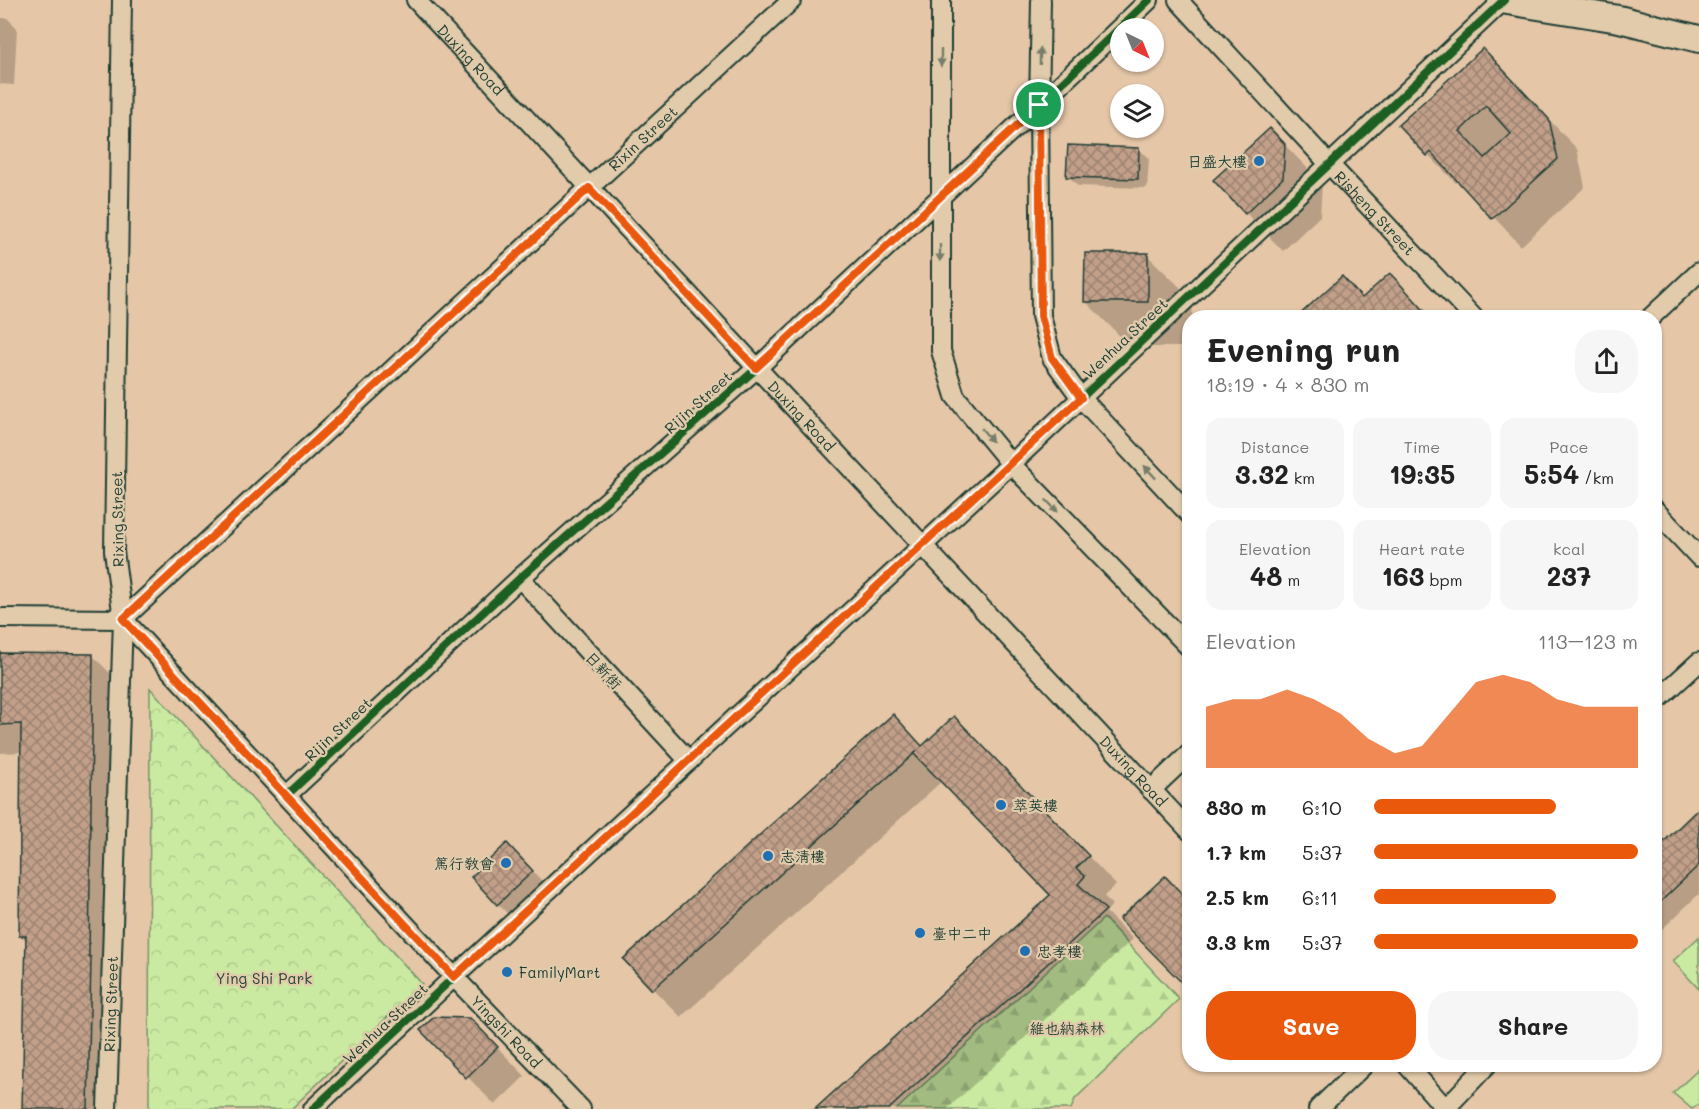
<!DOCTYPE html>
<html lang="en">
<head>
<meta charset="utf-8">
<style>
	body { margin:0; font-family:Mali,"LXGW WenKai TC",sans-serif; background:#f6f6f6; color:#222; height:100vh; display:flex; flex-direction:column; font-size:22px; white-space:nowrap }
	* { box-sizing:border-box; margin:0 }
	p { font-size:20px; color:#767676 }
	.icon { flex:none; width:33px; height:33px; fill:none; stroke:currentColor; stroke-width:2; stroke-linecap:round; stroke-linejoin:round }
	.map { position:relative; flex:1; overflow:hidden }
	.sheet { position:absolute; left:1182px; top:310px; width:480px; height:762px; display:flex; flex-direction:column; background:#fff; border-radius:24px; box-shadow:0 2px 4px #0004 }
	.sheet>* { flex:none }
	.needle { width:39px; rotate:137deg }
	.fabs { position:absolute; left:1110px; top:18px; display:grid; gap:12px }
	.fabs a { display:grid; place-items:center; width:54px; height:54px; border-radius:50%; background:#fff; box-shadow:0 2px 4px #0004; font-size:30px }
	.pin { position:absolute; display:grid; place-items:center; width:51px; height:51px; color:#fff; margin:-26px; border:3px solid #fff; border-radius:50%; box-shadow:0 2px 6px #0007 }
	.round { display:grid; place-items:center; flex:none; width:63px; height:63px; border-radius:24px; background:#f6f6f6 }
	.headline { display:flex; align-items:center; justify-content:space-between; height:102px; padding:0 24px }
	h1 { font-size:33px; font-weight:700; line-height:45px }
	.metrics { display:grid; grid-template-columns:repeat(3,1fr); gap:9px; height:102px; padding:6px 24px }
	.metrics div { display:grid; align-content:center; border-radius:15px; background:#f6f6f6; text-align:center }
	.metrics b { font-size:26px; font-weight:700 }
	.metrics small { font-size:16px; font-weight:400 }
	.metrics p { font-size:16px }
	.chart { height:168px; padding:12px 24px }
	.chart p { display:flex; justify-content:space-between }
	.chart svg { width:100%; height:108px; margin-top:6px; fill:#ea580c; opacity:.7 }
	.action { display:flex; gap:12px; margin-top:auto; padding:12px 24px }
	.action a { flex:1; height:69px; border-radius:24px; background:#ea580c; color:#fff; font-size:24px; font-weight:700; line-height:69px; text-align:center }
	.action a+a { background:#f6f6f6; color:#222 }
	ul { padding:0 24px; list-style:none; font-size:20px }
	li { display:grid; grid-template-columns:96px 72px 1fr; align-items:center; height:45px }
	li i { height:15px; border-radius:8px; background:#ea580c }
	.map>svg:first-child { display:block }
</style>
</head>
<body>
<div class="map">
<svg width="1699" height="1109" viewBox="0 0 1699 1109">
	<defs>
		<pattern id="forest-firs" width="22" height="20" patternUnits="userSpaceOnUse" patternTransform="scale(1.5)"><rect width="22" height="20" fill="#cbeaa1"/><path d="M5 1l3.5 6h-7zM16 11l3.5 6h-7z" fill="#aeca8b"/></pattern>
		<pattern id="park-crowns" width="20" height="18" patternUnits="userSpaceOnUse" patternTransform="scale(1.5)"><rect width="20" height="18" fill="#cbeaa1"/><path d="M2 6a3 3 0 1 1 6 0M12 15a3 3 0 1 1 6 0" fill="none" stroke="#aeca8b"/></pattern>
		<pattern id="building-cross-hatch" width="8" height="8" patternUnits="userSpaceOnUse" patternTransform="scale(1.5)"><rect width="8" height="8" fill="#c19f89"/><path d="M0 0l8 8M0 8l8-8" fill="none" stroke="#9c8371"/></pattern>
	</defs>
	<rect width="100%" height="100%" fill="#e5c6a7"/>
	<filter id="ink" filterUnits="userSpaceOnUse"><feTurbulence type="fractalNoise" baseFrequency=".0167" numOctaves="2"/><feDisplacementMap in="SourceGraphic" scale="12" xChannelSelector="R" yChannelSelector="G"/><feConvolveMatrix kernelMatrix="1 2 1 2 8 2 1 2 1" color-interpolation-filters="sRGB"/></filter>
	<g filter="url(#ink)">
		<polygon fill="url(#forest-firs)" stroke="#75946a" stroke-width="1.5" points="1104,918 1179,999 1075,1099 1071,1109 897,1109"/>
		<polygon fill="url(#park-crowns)" stroke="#75946a" stroke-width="1.5" points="150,688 422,984 291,1109 149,1109"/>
		<g fill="#cbeaa1" stroke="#75946a" stroke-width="1.5">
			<polygon points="1699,937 1699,989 1673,961"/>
			<polygon points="1699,1069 1699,1104 1692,1109 1673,1093"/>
		</g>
		<g fill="#0003">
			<polygon points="0,18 7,18 17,28 14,85 0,84"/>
			<polygon points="1483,50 1577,149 1585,187 1521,246 1459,180 1456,183 1400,126"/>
			<polygon points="1270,130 1322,183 1320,216 1283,251 1246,213"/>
			<polygon points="1139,149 1149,159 1147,188 1078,186 1068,176"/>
			<polygon points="1147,255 1193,300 1192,318 1190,318 1190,347 1131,347 1086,302"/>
			<polygon points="0,650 4,654 92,655 120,683 119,986 116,1109 24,1109 27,942 21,935 23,752 0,753"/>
			<polygon points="893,716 923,747 982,746 1116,885 1104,896 1112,905 1106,912 1133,939 947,1109 817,1109 1052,895 942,781 681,1017 653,989"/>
			<polygon points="1699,810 1699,894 1654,937 1654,853"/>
			<polygon points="527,865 551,891 517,923 498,904"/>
			<polygon points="422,1030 497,1047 525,1076 495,1105"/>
		</g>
		<g fill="url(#building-cross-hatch)" stroke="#1f3d34" stroke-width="1.5" fill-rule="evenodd">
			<path d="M1483 48 1549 119 1558 159 1492 219 1431 152 1427 156 1398 125ZM1486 106 1511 134 1485 158 1460 131Z"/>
			<polygon points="1270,128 1285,144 1283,178 1245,214 1213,180"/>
			<polygon points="1068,145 1139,148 1138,179 1066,177"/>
			<polygon points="1085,253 1148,253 1148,302 1084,302"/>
			<polygon points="1390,273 1431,318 1296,318 1342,276 1362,298"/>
			<polygon points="0,653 93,654 89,957 91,957 88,1109 22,1109 26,936 19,936 21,724 0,725"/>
			<polygon points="893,714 922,746 954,716 1089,856 1076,868 1085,876 1078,884 1106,910 889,1109 815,1109 1050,895 914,754 917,751 652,990 623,959"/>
			<polygon points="1699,808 1699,865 1654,908 1654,851"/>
			<polygon points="507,843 533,871 497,905 471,877"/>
			<polygon points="1165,876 1190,902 1190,991 1119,919"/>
			<polygon points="434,1017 470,1018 498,1047 466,1078 420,1030"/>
		</g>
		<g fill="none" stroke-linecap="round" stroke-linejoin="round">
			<g stroke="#1f3d34" stroke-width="22">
				<g id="street">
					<path id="s1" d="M416 0 757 368 1190 831"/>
					<polyline points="941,0 941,351 955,396 1011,464 1190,648"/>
					<polyline points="1041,0 1039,105 1041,316 1052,358 1081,398 1190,515"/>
					<path id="s2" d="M1178 0 1330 165 1474 318"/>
					<polyline points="1650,318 1699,272"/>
					<polyline points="1654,509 1699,557"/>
					<polyline points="520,578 689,761"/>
					<path id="s3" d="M0 618 123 619 454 977 581 1109"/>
					<path id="s4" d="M123 619 792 0"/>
					<polyline points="1654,703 1699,662"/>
					<polyline points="1151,790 1190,753"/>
					<polyline points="287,795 520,578 757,368 1039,105 1149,0"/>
					<polyline points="1407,1065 1446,1109"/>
					<path id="s5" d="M107 1109 123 619 114 551 122 0"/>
					<polyline points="313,1109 454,977 1011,464 1504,0"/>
					<polyline points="1318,1109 1364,1065"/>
					<polyline points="1445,1109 1487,1065"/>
				</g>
			</g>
			<g stroke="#1f3d34" stroke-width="30">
				<polyline id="secondary" points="1501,0 1619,19 1699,39"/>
			</g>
			<use href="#street" stroke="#e1cbaa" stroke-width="18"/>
			<use href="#secondary" stroke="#e1cbaa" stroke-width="26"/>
			<g stroke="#e1cbaa" stroke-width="11">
				<g id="cycleway">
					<polyline points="287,795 520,578 757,368 1039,105 1149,0"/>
					<polyline points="313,1109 454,977 1011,464 1504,0"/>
				</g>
			</g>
			<use href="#cycleway" stroke="#1b5e20" stroke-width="8"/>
		</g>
		<defs><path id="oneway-solid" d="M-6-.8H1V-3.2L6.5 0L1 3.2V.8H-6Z" transform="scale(1.5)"/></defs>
		<g fill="#767d69">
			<use href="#oneway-solid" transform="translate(1040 56) rotate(-89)"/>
			<use href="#oneway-solid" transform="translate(941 58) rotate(90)"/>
			<use href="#oneway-solid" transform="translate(940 253) rotate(90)"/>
			<use href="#oneway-solid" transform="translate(987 435) rotate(50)"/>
			<use href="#oneway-solid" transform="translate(1150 472) rotate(-133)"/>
			<use href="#oneway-solid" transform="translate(1052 506) rotate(46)"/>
		</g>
	</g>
	<g fill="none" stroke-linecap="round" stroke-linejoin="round" filter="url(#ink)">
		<g stroke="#fff" stroke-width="12">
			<polygon id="route" points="1039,105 1041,316 1052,358 1081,398 454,977 123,619 589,188 756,368"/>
		</g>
		<use href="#route" stroke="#ea580c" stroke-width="8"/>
	</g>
	<g fill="#1f6fb2" stroke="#e1cbaa" stroke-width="2">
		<circle cx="1259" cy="161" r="6"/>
		<circle cx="1001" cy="805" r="6"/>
		<circle cx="768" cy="856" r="6"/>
		<circle cx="506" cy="863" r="6"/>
		<circle cx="920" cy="933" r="6"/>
		<circle cx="1025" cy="951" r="6"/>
		<circle cx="507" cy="972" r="6"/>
	</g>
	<g text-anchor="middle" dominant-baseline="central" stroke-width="4.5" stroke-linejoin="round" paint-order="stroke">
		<g font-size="15" fill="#1f3d34" stroke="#e1cbaa">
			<text stroke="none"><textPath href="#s1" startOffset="81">Duxing Road</textPath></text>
			<text stroke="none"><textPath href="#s4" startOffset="708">Rixin Street</textPath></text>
			<text stroke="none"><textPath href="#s2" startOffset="290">Risheng Street</textPath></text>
			<text transform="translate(1125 338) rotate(-43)">Wenhua Street</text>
			<text transform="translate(698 402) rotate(-42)">Rijin Street</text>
			<text stroke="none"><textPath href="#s1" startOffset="567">Duxing Road</textPath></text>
			<text transform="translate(117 519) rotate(-91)">Rixing Street</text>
			<text transform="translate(604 670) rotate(47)">日新街</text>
			<text transform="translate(338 729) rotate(-43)">Rijin Street</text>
			<text stroke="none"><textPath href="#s1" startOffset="1053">Duxing Road</textPath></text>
			<text stroke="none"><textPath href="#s5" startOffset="105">Rixing Street</textPath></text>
			<text transform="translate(385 1023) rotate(-43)">Wenhua Street</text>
			<text stroke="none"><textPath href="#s3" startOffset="686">Yingshi Road</textPath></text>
		</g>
		<g font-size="15" fill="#1f3d34" stroke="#e1cbaa" text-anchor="start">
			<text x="1247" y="161" text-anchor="end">日盛大樓</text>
			<text x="1013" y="805">萃英樓</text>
			<text x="780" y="856">志清樓</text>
			<text x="494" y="863" text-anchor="end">篤行教會</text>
			<text x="932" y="933">臺中二中</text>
			<text x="1037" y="951">忠孝樓</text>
			<text x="519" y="972">FamilyMart</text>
		</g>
		<g font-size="15" fill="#284639" stroke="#e1cbaa">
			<text x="264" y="978">Ying Shi Park</text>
			<text x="1067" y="1028">維也納森林</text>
		</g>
	</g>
</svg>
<div class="fabs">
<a><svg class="needle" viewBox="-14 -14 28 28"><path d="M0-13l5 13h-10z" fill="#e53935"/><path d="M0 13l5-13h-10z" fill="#767676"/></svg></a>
<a><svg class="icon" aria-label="layers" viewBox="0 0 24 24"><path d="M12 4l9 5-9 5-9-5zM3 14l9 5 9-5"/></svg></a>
</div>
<div class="pin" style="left:1039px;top:105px;background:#1e9e55"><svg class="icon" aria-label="arrive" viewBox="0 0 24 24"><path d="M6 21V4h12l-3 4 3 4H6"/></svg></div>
<section class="sheet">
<div class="headline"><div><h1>Evening run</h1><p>18:19 · 4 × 830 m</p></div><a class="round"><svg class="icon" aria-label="share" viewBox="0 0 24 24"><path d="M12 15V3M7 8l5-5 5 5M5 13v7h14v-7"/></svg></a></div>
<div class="metrics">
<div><p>Distance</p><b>3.32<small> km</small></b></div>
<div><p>Time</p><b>19:35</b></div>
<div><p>Pace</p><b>5:54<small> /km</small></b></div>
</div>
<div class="metrics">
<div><p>Elevation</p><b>48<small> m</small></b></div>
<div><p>Heart rate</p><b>163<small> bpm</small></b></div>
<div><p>kcal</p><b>237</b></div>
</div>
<div class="chart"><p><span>Elevation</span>113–123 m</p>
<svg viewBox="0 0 160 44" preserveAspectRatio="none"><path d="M0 44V19L10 16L20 16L30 12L40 16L50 22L60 32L70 38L80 35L90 22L100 9L110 6L120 9L130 16L140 19L150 19L160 19V44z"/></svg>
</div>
<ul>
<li><b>830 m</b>6:10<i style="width:69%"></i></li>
<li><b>1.7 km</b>5:37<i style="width:100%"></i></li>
<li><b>2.5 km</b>6:11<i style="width:69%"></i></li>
<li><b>3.3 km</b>5:37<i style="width:100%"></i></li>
</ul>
<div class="action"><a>Save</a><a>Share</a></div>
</section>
</div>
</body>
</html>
